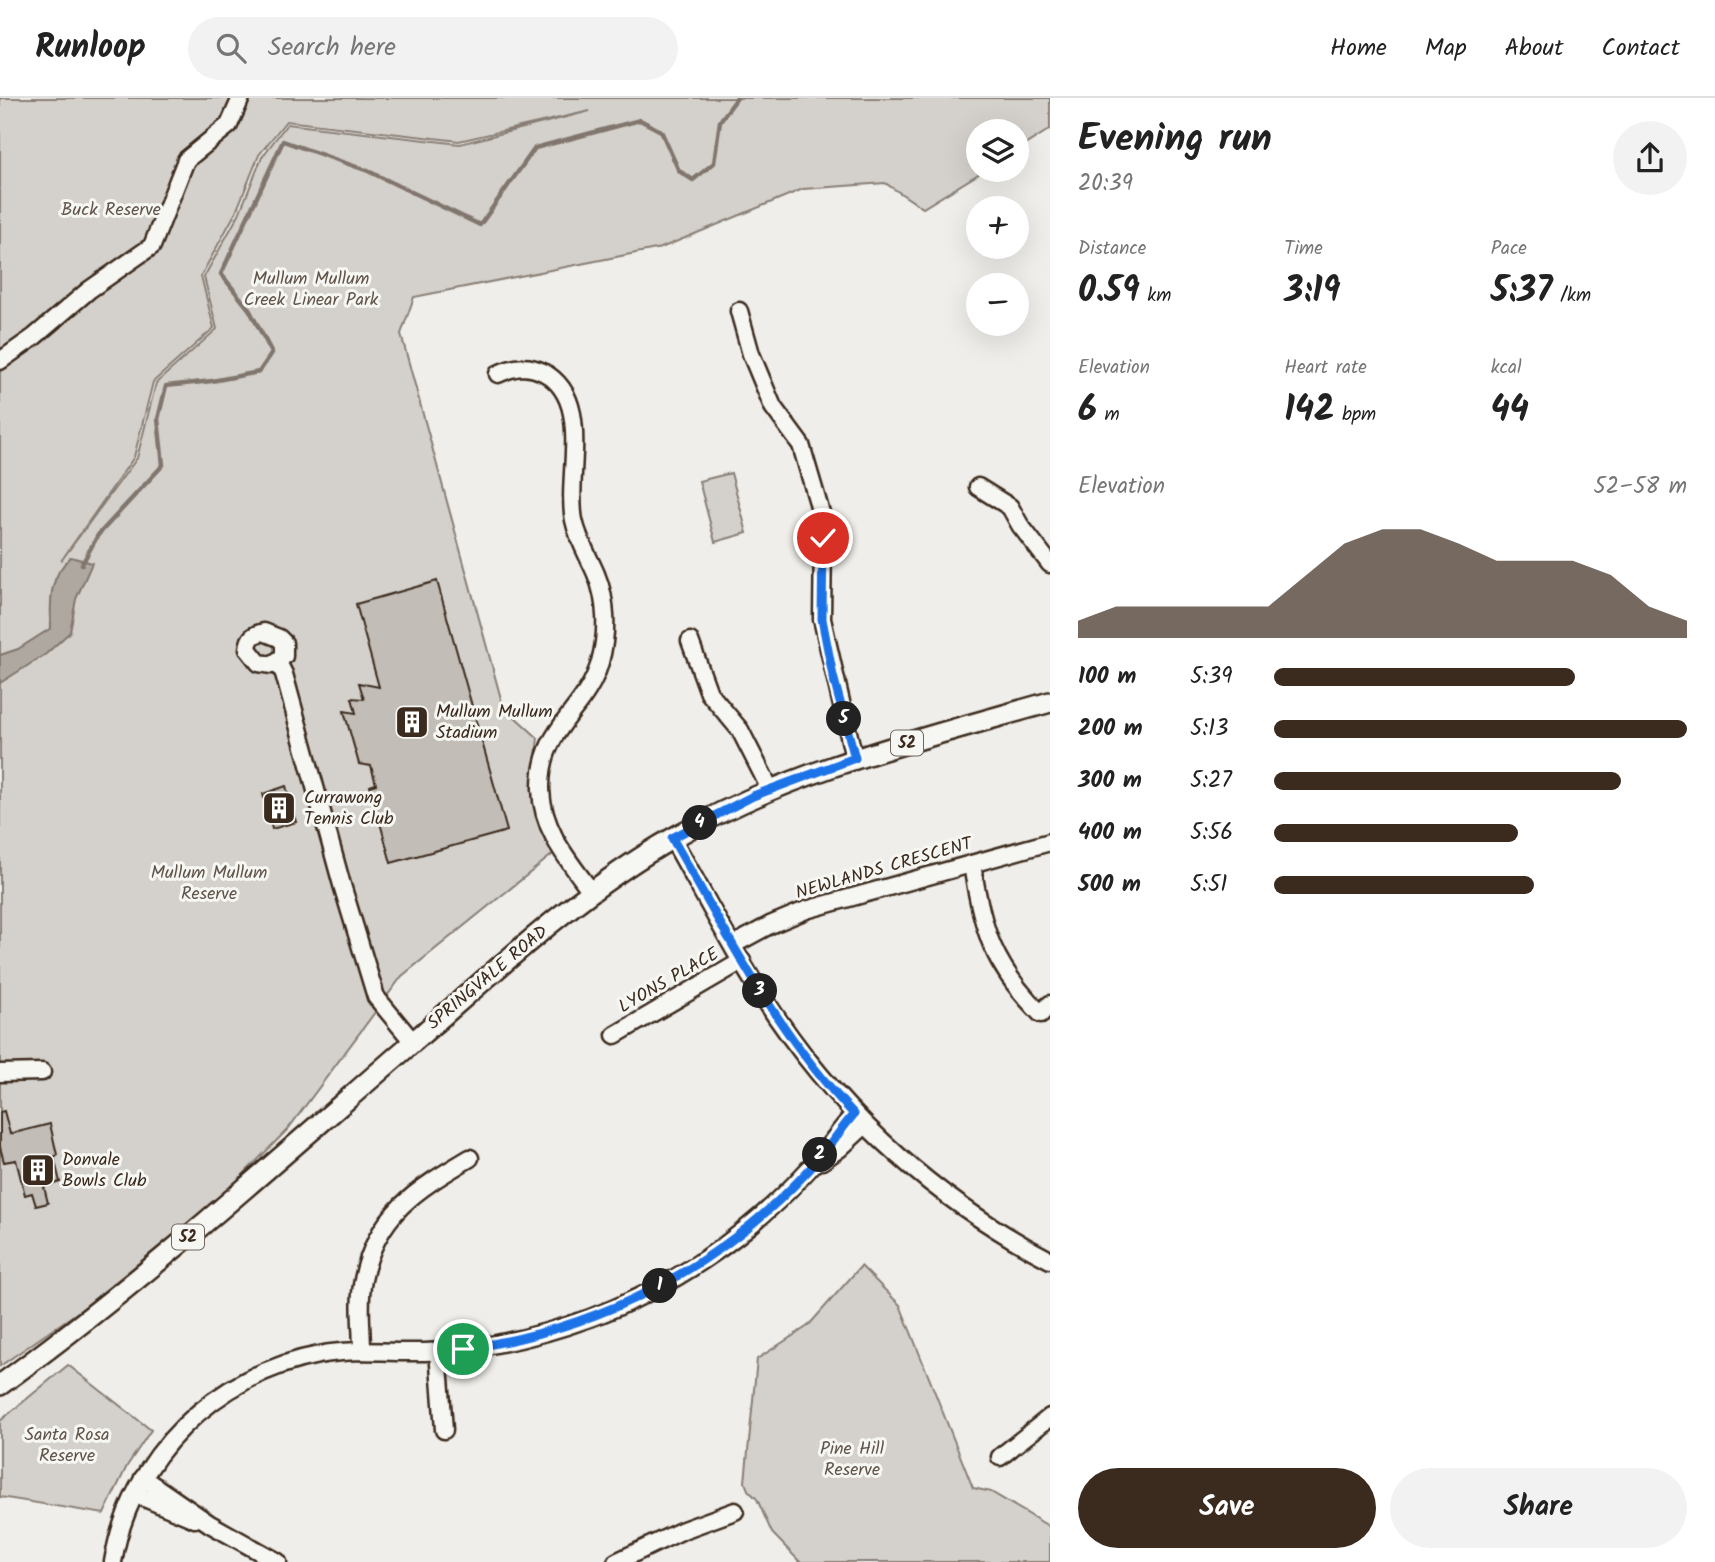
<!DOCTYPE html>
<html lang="en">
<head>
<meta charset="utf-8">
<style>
	body { margin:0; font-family:Kalam,sans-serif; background:#f2f2f2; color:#222; height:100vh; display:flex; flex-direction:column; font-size:26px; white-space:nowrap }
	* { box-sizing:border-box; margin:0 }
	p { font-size:23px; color:#767676 }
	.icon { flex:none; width:38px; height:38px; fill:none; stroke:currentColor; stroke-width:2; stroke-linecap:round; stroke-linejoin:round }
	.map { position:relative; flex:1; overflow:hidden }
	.drawer { display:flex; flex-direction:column; background:#fff; width:665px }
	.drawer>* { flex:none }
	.buttons { position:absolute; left:966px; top:21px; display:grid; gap:14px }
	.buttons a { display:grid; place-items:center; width:63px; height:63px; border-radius:50%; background:#fff; box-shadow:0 7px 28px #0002; font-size:35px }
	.pin { position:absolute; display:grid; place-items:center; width:60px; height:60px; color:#fff; margin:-30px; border:4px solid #fff; border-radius:50%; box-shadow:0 2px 7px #0007 }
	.km { position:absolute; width:35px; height:35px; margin:-18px; border-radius:50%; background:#222; color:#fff; font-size:19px; line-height:35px; text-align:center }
	.round { display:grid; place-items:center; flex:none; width:74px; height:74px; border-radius:37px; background:#f2f2f2 }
	.summary { display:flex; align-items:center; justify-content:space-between; height:119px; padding:0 28px }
	h1 { font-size:38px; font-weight:700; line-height:52px }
	.metrics { display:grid; grid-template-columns:repeat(3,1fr); gap:10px; height:119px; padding:7px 28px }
	.metrics div { display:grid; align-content:center }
	.metrics b { font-size:35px; font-weight:700 }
	.metrics small { font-size:19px; font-weight:400 }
	.metrics p { font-size:19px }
	.chart { height:196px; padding:14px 28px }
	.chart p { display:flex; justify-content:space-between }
	.chart svg { width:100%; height:126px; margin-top:7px; fill:#3b2a1e; opacity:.7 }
	.action { display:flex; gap:14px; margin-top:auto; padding:14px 28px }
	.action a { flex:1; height:80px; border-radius:42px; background:#3b2a1e; color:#fff; font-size:28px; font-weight:700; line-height:80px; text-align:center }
	.action a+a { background:#f2f2f2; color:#222 }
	ul { padding:0 28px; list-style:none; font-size:23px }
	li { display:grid; grid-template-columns:112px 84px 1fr; align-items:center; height:52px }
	li i { height:18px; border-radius:9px; background:#3b2a1e }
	header { display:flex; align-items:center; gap:42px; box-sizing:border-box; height:98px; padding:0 35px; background:#fff; border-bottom:2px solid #e0e0e0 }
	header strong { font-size:33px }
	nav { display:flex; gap:38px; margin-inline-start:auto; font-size:24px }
	.search { width:490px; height:63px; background:#f2f2f2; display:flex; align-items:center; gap:18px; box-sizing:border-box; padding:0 24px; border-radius:38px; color:#767676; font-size:26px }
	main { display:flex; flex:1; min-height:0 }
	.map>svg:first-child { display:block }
</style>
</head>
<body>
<header>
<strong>Runloop</strong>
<div class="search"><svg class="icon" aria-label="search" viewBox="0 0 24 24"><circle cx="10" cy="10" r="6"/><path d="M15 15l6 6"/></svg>Search here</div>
<nav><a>Home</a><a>Map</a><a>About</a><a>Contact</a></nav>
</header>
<main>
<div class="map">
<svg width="1050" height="1464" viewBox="0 0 1050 1464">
	<rect width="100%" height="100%" fill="#efeeea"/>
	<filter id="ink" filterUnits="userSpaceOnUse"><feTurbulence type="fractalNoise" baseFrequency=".0143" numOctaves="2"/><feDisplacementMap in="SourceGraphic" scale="14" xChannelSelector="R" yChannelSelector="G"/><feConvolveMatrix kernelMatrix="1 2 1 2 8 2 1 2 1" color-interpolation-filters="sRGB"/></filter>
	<g filter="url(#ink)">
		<g fill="#d4d1cc" stroke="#887e75" stroke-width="2" fill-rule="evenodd">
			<path d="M0 0H1050V31L1017 52V33H978V72H985L923 110 885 85 803 91 661 150 414 199 401 236 503 608 538 640 533 684 558 752 402 878 288 1031 222 1098 82 1211 0 1268ZM590 13 460 46 287 26 262 59 239 116 204 179 217 231 156 285 137 360 61 463 134 359 153 284 214 230 201 178 236 114 259 57 286 23 459 43Z"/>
			<polygon points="731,375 747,435 715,444 699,383"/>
			<polygon points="861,1168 900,1207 973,1390 991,1394 1050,1429 1050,1464 800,1464 772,1435 757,1401 748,1392 745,1384 757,1261 808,1228"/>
			<polygon points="68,1267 151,1332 127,1368 104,1416 0,1399 0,1323"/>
		</g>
		<path fill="#afa8a1" stroke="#81766d" stroke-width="2" d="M71 459 92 465 76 501 70 534 46 556 0 585V557L18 551 51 530C50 503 49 478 71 459Z"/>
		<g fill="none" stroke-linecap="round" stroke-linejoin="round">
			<polyline stroke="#81766d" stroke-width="4.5" points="82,466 98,437 163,367 158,321 166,288 212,283 259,274 272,255 249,211 221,176 283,43 368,73 480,127 535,50 640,22 661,33 679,73 693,82 714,65 720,23 737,0"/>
		</g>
		<g fill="#c2bdb7" stroke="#3b2a1e" stroke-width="2">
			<polygon points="437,483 507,733 391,765 370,688 376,686 371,668 359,666 344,613 356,615 352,600 364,601 359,585 379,589 356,506"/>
			<polygon points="286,688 296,724 272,731 263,696"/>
			<polygon points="4,1013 10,1036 50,1026 57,1057 54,1059 60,1084 44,1089 48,1105 36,1108 32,1095 25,1097 16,1062 4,1064 0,1049 0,1014"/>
		</g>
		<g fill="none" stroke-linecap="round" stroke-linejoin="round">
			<g stroke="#3b2a1e" stroke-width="21">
				<g id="minor">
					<polyline points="739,213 751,256 773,309 801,347 821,415 823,440 822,521 854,660"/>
					<polyline points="0,263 34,239 89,192 152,148 186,62 229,27 241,0"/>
					<path d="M498 276C513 269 527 266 543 274 594 301 565 377 574 422 578 442 588 457 596 476 607 502 608 535 600 564 586 615 540 628 541 691 542 732 568 762 591 793"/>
					<polyline points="978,389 1010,409 1020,427 1050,466"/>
					<path d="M264 534 279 540 284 545V558L272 567 259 565 248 551C249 539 254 536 264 534Z"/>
					<polyline points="690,543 709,595 740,632 770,691"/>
					<polyline points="278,564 284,576 342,787 376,899 413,944"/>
					<path d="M672 740C706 800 738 863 777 920 847 1022 940 1105 1050 1162"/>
					<path d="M972 766C982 832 993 868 1041 916L1050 906"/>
					<polyline points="733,847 770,827 806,812 1050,744"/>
					<polyline points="615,937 742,863"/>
					<polyline points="0,975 42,974"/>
					<polyline points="822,1063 839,1051 865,1027"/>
					<path d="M362 1253C362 1230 358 1204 363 1182 376 1116 416 1092 470 1060"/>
					<polyline points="438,1253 444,1332"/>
					<polyline points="1000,1359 1050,1319"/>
					<polyline points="143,1380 210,1426 278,1464"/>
					<polyline points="135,1396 195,1421"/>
					<path d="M113 1464C130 1359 216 1276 319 1257 355 1250 390 1255 425 1254 481 1252 538 1239 590 1220 672 1190 748 1138 807 1073 824 1055 838 1035 854 1016"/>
					<polyline points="616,1464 683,1432 735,1413"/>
				</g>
			</g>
			<g stroke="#3b2a1e" stroke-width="24">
				<path id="major" d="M0 1287C145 1182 277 1062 412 945 495 873 577 795 673 740 790 672 921 641 1050 604"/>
			</g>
			<use href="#minor" stroke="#f6f6f2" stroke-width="16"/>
			<use href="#major" stroke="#f6f6f2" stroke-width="19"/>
		</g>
	</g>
	<g fill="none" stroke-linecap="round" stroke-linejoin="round" filter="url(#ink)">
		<g stroke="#fff" stroke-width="14">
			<path id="route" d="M463 1251C596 1232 715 1173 807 1074 824 1056 838 1035 854 1016 777 936 727 836 672 740L753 698 855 660 833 578 822 521 823 440"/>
		</g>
		<use href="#route" stroke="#1a73e8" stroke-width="9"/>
	</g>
	<defs>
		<g id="building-square" transform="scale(1.75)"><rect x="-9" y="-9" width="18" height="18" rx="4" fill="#3b2a1e" stroke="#f6f6f2"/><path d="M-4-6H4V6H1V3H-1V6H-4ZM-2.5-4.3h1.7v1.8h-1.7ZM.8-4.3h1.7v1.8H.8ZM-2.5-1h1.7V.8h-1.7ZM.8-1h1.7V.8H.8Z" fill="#fff"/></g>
	</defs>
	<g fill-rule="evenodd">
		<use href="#building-square" x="412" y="624"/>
		<use href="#building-square" x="279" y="710"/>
		<use href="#building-square" x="38" y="1072"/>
	</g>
	<g text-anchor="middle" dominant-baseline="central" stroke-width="6" stroke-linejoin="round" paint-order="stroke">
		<g fill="#f6f6f2" stroke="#73675e" stroke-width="2">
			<rect x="891" y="632.5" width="32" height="25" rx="5"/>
			<rect x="172" y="1126.5" width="32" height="25" rx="5"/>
		</g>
		<g font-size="16" font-weight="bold" fill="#3b2a1e">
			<text x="907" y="645">52</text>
			<text x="188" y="1139">52</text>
		</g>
		<g font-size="18" fill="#61544a" stroke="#f6f6f2">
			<text x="111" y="112">Buck Reserve</text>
			<text x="311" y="181">Mullum Mullum<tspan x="311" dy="21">Creek Linear Park</tspan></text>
			<text x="209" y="775">Mullum Mullum<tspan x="209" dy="21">Reserve</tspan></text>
			<text x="67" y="1337">Santa Rosa<tspan x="67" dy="21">Reserve</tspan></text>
			<text x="852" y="1351">Pine Hill<tspan x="852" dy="21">Reserve</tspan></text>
		</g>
		<g font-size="18" fill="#3b2a1e" stroke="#f6f6f2" text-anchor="start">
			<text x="436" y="614">Mullum Mullum<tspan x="436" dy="21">Stadium</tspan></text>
			<text x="304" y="700">Currawong<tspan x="304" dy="21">Tennis Club</tspan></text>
			<text x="62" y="1062">Donvale<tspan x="62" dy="21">Bowls Club</tspan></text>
		</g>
		<g font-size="18" fill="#3b2a1e" stroke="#f6f6f2">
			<text transform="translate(884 771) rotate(-16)">NEWLANDS CRESCENT</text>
			<text transform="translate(488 880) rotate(-40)">SPRINGVALE ROAD</text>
			<text transform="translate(669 883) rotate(-30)">LYONS PLACE</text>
		</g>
	</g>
</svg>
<div class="buttons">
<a><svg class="icon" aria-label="layers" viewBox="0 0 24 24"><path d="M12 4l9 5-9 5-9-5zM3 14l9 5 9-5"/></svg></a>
<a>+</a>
<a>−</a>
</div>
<div class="pin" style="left:463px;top:1251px;background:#1e9e55"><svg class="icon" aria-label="arrive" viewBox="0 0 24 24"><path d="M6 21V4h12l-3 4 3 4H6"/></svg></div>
<div class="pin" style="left:823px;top:440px;background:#d93025"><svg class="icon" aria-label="check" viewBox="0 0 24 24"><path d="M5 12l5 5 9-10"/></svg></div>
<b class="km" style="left:660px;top:1188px">1</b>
<b class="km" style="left:820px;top:1057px">2</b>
<b class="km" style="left:760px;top:893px">3</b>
<b class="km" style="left:700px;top:725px">4</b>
<b class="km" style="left:844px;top:621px">5</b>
</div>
<section class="drawer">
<div class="summary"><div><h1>Evening run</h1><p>20:39</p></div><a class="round"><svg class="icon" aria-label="share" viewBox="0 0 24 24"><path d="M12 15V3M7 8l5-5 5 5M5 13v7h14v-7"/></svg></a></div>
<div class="metrics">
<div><p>Distance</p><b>0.59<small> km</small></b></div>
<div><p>Time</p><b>3:19</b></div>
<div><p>Pace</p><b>5:37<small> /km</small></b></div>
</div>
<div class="metrics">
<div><p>Elevation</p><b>6<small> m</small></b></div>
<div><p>Heart rate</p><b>142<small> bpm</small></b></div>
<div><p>kcal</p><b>44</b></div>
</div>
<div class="chart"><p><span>Elevation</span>52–58 m</p>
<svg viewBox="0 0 160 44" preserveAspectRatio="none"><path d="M0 44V38L10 33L20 33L30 33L40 33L50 33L60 22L70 11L80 6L90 6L100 11L110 17L120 17L130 17L140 22L150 33L160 38V44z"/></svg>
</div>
<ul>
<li><b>100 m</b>5:39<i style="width:73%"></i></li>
<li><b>200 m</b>5:13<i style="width:100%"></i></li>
<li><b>300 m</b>5:27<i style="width:84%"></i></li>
<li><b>400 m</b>5:56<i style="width:59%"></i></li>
<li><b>500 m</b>5:51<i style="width:63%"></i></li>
</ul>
<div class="action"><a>Save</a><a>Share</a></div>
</section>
</main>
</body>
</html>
